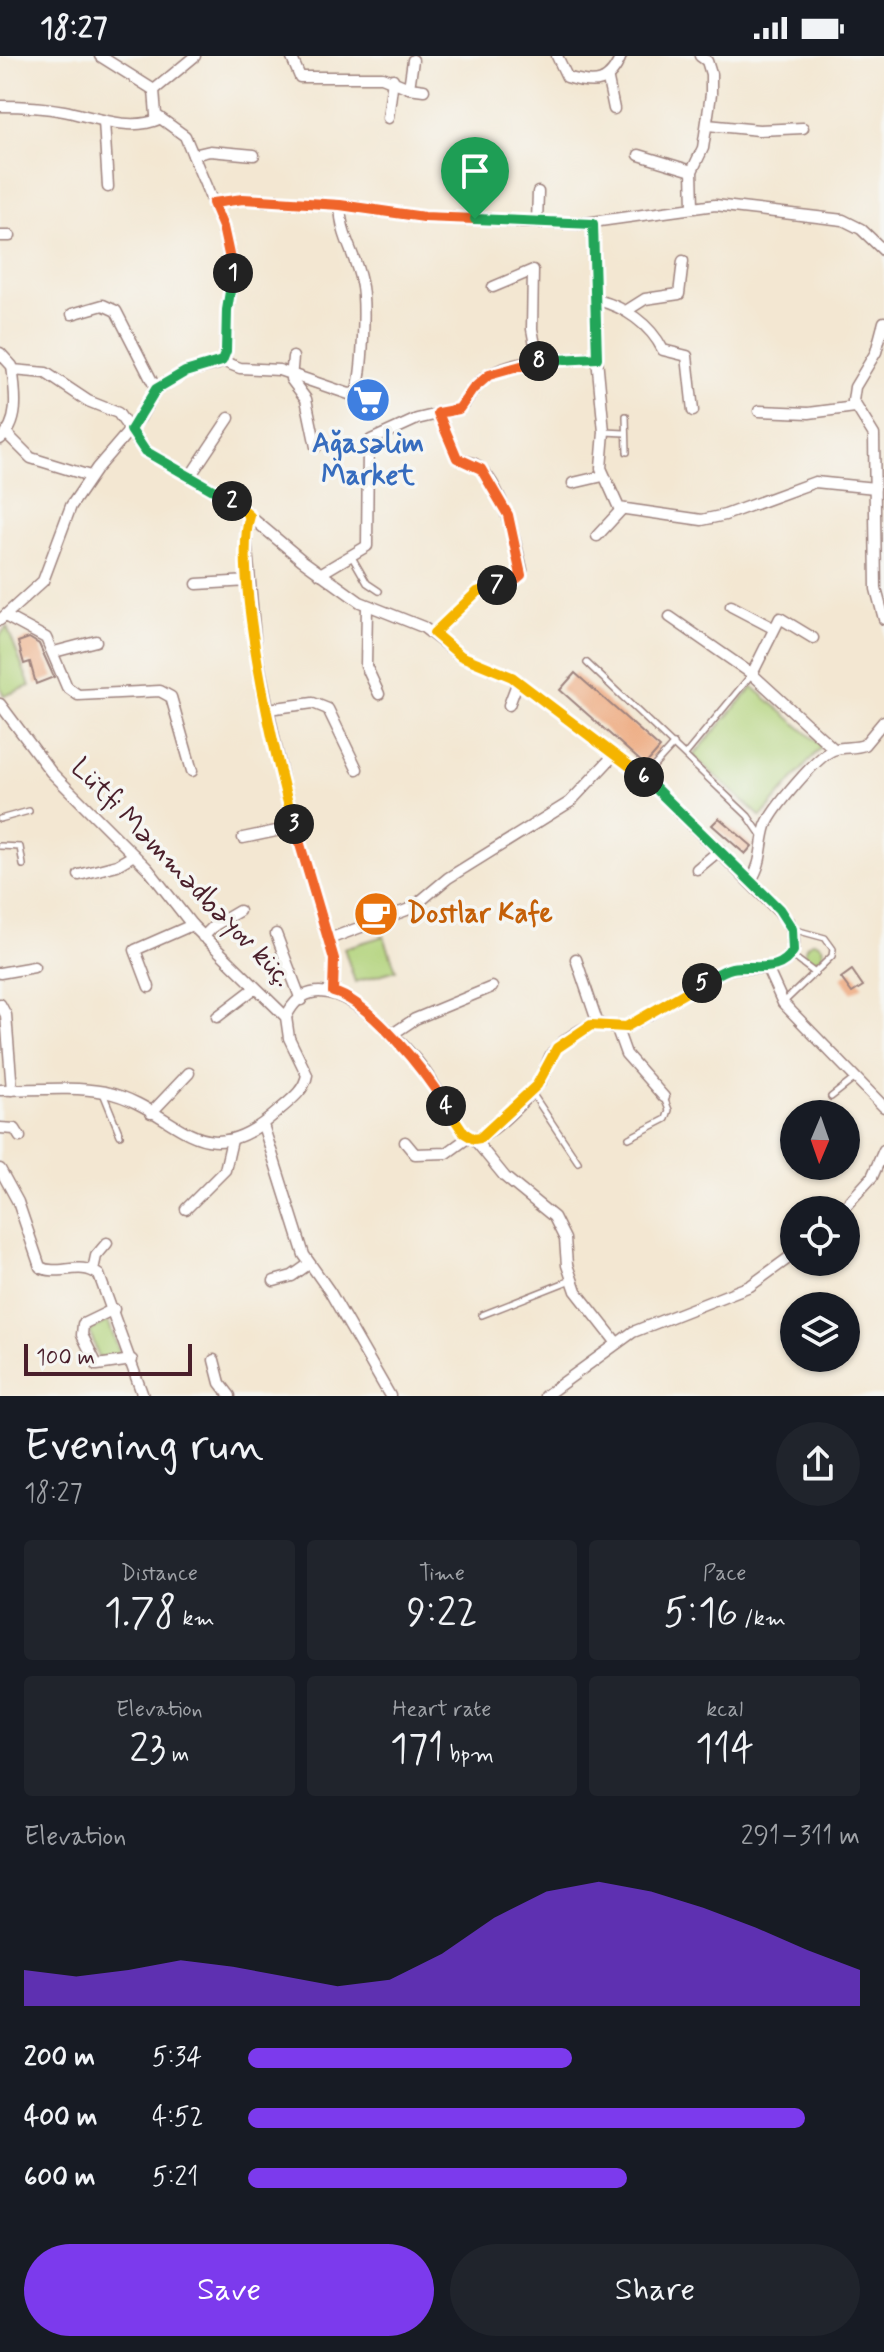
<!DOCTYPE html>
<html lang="en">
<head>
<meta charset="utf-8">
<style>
	body { margin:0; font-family:Mynerve,sans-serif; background:#20242c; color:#f1f3f6; height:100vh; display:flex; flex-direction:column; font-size:30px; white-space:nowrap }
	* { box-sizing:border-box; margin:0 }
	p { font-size:26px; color:#9ea1a6 }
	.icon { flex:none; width:44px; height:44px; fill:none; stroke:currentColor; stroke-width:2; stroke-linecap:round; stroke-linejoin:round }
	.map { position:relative; height:1340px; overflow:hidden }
	.details { display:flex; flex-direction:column; background:#171b24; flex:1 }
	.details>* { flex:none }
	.needle { width:52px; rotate:182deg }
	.tools { position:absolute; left:780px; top:1044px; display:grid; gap:16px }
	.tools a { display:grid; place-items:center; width:80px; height:80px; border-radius:50%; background:#171b24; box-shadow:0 2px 6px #0004; font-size:40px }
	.scale { position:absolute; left:24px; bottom:20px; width:168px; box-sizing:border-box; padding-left:8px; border:4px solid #4a1f2b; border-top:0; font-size:22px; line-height:28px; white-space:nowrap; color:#4a1f2b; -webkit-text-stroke:6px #f6f6f2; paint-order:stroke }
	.pin { position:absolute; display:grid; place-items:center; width:68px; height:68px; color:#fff; margin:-82px -34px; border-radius:50% 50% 50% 0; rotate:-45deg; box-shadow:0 0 8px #0007 }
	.pin .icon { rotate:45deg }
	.km { position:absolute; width:40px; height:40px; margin:-20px; border-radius:50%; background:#222; color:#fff; font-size:22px; line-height:40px; text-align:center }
	.round { display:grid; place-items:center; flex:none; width:84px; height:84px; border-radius:42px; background:#20242c }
	.headline { display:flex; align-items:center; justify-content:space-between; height:136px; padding:0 24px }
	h1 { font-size:44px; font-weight:600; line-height:60px }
	.stats { display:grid; grid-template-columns:repeat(3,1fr); gap:12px; height:136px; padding:8px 24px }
	.stats div { display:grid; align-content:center; border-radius:8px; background:#20242c; text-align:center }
	.stats b { font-size:40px; font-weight:600 }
	.stats small { font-size:22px; font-weight:400 }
	.stats p { font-size:22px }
	.chart { height:224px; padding:16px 24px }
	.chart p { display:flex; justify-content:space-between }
	.chart svg { width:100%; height:144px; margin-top:8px; fill:#7c3aed; opacity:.7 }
	.cta { display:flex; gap:16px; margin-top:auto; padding:16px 24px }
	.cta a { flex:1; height:92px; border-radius:48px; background:#7c3aed; color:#fff; font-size:32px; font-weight:600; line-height:92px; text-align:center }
	.cta a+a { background:#20242c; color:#f1f3f6 }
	ul { padding:0 24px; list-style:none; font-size:26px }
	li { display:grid; grid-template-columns:128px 96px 1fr; align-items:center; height:60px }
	li i { height:20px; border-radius:10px; background:#7c3aed }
	.status { display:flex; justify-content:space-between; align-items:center; height:56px; padding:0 40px; background:#171b24; direction:ltr }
	.status svg { height:22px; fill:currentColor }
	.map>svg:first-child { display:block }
</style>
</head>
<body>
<div class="status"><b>18:27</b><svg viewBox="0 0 49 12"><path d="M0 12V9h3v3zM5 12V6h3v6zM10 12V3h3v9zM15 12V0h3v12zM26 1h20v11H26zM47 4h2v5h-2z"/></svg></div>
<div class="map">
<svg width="884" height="1340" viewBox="0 0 884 1340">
	<rect width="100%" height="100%" fill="#f6f6f2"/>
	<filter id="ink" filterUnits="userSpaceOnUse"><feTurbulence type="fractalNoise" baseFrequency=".0125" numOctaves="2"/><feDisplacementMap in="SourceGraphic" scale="16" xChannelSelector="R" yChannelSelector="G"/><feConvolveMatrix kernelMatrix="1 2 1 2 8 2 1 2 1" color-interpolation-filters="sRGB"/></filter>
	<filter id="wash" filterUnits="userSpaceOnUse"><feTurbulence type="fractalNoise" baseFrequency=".006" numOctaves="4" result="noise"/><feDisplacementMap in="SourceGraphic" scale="32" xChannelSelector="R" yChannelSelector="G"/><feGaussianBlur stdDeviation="1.8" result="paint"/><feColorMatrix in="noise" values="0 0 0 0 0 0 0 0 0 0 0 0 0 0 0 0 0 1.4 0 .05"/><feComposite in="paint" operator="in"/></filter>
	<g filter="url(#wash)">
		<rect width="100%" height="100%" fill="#f3e7d2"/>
		<g fill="#b2d37b" stroke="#7e7953" stroke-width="2">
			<polygon points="7,571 30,630 4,640 0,630 0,579"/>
			<polygon points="753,631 822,690 761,761 693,700"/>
			<polygon points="384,880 396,914 355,926 344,892"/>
			<circle cx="814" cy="895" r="9"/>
			<polygon points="108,1265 120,1298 99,1303 90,1275"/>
		</g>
		<g id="blocks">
			<g fill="#eda77b">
				<polygon points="29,582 39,588 54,621 36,628 30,606 24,608 18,586"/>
				<polygon points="575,617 660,692 645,709 560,634"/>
				<polygon points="719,762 752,790 745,798 712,769"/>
				<polygon points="852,914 863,930 852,937 841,922"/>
			</g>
		</g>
	</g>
	<g filter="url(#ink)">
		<use href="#blocks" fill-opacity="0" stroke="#9e837e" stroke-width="2"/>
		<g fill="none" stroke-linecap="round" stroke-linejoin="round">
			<g stroke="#9e837e" stroke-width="8">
				<g id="service">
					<polyline points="626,360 627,396"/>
					<polyline points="605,376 625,377"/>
					<polyline points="352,501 367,527 379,535"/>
					<polyline points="587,607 748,760 761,779"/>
					<polyline points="685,699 752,618"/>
					<polyline points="645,720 674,688"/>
					<polyline points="0,763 29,755"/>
					<polyline points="0,790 20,791 23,809"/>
					<polyline points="791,899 815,917"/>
					<polyline points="784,946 832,900 833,893 825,882 792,873"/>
					<polyline points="103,1037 120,1079"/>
					<polyline points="532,1037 578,1106"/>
					<polyline points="831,1041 854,1023"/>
					<polyline points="629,1082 666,1063 669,1054 664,1042"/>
					<polyline points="482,1259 571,1224"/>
				</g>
			</g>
			<g stroke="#9e837e" stroke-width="13">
				<g id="minor">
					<polyline points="291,0 300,21 382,21 409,32 424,34"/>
					<path d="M557 0 567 21C596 30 610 28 621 0"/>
					<polyline points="608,24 614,53"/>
					<polyline points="409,32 413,4"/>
					<polyline points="154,34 195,0"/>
					<path d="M0 50C21 50 43 51 64 55 94 61 130 76 159 63"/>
					<polyline points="388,62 393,23"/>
					<polyline points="104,65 108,131"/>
					<polyline points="707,69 759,74 803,72"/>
					<polyline points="193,99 210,95 254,99"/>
					<polyline points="639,99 692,115"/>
					<polyline points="213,147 243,143 340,149 424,161 578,168 715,149 843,164 861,173 884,195"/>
					<polyline points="693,150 692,115 703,92 711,38 711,18 707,5 700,0"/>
					<polyline points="475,163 476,110"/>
					<polyline points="537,166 538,136"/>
					<polyline points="593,168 597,302 604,376 601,412 619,452 702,464 725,459 815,426 875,432"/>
					<polyline points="0,180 10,180"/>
					<polyline points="493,231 533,214 532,273 538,305"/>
					<path d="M597 244C625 251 650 268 663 294L687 300 693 355"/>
					<polyline points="626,255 645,243 679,238 683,205"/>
					<polyline points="72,258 103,249 116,255 156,333"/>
					<polyline points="884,266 876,296 855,331 853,345 874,379 876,533 884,563"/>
					<path d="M0 297 12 310C15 335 21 367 0 383"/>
					<polyline points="293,301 291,323 306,343 316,391"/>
					<path d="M222 305 240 312 279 314 349 338 356 337C363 319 366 245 361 226 355 196 341 183 340 149"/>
					<path d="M13 314 46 317 88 345 118 357 145 395 228 442 302 504 360 546 423 571 461 600 512 621 644 721 788 865C795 878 798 895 785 905 767 919 744 907 724 915 690 929 661 955 626 971 614 974 602 965 590 970 578 974 558 988 551 999 546 1008 545 1019 539 1027 528 1041 491 1081 474 1083"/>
					<polyline points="759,355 809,357 855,351"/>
					<polyline points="7,378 31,402 90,420"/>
					<polyline points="191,419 229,362"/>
					<polyline points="573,427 603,420"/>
					<polyline points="250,460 246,481 256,594 287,744 334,903 333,936"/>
					<polyline points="597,480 621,454"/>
					<path d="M320 518 367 490 368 391 371 384 417 363 459 353C469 344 472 332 483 323 513 301 562 304 597 302"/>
					<polyline points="197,528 249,525"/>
					<polyline points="367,550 366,610 379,638"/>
					<polyline points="731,550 773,572"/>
					<polyline points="5,560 46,582 67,631 78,639 160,635 171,641 192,715"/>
					<polyline points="670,561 752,618 834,693"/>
					<polyline points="0,564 43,525 71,450 97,412 140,362 156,333 185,316 218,308 225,300 227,254 233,223 223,171 185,80 156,59 154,34 100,0"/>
					<path d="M434 577 477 536 514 525 522 514C516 487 500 423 475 408 470 405 462 405 457 402L438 357"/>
					<polyline points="54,596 96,585"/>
					<polyline points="752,618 780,562 813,582"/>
					<path d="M0 648 51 716 148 813 192 869 286 961 289 982 307 1019C304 1036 289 1045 277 1056 199 1125 177 1051 105 1036 72 1030 33 1034 0 1034"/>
					<polyline points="509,649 518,625"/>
					<polyline points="268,653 313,647 328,653 357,713"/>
					<polyline points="243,782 295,771"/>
					<polyline points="697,813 720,794"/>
					<polyline points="79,819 117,809 134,799"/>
					<path d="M751 824C763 807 760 789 766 770 772 754 817 700 833 694 843 690 854 693 864 689L884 665"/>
					<polyline points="276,878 301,944"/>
					<polyline points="203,881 215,869 239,855"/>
					<polyline points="329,883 412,852 448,822 570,746 615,698"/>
					<polyline points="576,903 598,968"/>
					<polyline points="767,912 783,947 884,1051"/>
					<polyline points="0,917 34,911"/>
					<polyline points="149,931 135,894 192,869"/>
					<polyline points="0,948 6,959 12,1034"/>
					<polyline points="217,961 255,932"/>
					<path d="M286 961C316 896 392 975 417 1005 435 1027 448 1054 464 1077L474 1083 505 1121 554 1161 565 1183 567 1209 576 1235 616 1286"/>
					<polyline points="617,973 626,998 664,1041"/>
					<polyline points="391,979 415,963 492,931"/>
					<polyline points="151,1057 189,1017"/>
					<polyline points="263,1069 304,1199 330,1236 390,1340"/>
					<polyline points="0,1072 15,1073 20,1081"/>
					<polyline points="405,1086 415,1098 447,1097 469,1081"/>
					<path d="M0 1113 18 1146 40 1211C58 1221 80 1204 99 1219L143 1340"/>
					<polyline points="186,1153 225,1114 232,1084"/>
					<polyline points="842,1154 872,1121 884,1094"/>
					<polyline points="93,1214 96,1200 107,1187"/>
					<polyline points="274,1225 292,1220 309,1208"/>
					<polyline points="114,1253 83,1268 82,1279 97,1309 132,1304"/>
					<polyline points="214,1304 220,1327 230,1340"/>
					<polyline points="545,1340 633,1276 750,1230 794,1198"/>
				</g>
			</g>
			<use href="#service" stroke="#fff" stroke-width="5"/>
			<use href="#minor" stroke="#fff" stroke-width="10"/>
		</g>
	</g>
	<g fill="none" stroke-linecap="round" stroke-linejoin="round" filter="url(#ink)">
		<g stroke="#fff" stroke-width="16">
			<polyline id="split-1" points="233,217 223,171 213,147 243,143 340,149 424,161 475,163"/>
		</g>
		<g stroke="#fff" stroke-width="16">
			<polyline id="split-2" points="232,445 145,395 131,374 156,333 185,316 222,305 226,295 227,254 233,217"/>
		</g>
		<g stroke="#fff" stroke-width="16">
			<path id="split-3" d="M232 445 250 460C232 514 276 709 294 768"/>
		</g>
		<g stroke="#fff" stroke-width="16">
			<path id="split-4" d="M294 768 334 903 333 936C371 946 426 1017 446 1050"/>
		</g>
		<g stroke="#fff" stroke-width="16">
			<polyline id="split-5" points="446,1050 464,1077 474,1083 480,1082 537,1029 557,992 591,969 626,971 702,927"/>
		</g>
		<g stroke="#fff" stroke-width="16">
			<path id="split-6" d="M644 721 779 853 792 873 793 895C779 919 755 908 732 912 722 914 712 922 702 927"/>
		</g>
		<g stroke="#fff" stroke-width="16">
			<polyline id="split-7" points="497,529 477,536 434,577 461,600 512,621 644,721"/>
		</g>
		<g stroke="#fff" stroke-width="16">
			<polyline id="split-8" points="497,529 514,525 521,519 508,459 481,413 457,402 438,357 459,353 473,333 489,319 539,305"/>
		</g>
		<g stroke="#fff" stroke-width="16">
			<polyline id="split-9" points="475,163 593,168 597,302 539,305"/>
		</g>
		<use href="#split-1" stroke="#f0652b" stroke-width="10"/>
		<use href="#split-2" stroke="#22a559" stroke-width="10"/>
		<use href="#split-3" stroke="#f5b400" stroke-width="10"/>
		<use href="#split-4" stroke="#f0652b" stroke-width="10"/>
		<use href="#split-5" stroke="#f5b400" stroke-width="10"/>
		<use href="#split-6" stroke="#22a559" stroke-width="10"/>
		<use href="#split-7" stroke="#f5b400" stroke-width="10"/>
		<use href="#split-8" stroke="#f0652b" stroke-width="10"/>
		<use href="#split-9" stroke="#22a559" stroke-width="10"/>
	</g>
	<defs>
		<g id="supermarket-disc" transform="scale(2.3)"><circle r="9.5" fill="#3f7fe0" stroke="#f6f6f2"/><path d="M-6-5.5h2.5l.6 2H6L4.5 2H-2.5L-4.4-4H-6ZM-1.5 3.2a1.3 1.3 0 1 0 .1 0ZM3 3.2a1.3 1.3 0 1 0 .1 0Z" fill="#fff"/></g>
		<g id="cafe-disc" transform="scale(2.3)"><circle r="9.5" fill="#e8710a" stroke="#f6f6f2"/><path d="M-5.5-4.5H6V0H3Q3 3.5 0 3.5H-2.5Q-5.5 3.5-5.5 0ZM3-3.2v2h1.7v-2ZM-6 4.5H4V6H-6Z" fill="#fff"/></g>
	</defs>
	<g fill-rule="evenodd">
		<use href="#supermarket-disc" x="368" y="344"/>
		<use href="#cafe-disc" x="376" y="858"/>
	</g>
	<g text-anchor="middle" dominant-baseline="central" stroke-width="7" stroke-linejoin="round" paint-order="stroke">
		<g font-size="28" font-weight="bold" fill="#366cbe" stroke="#f6f6f2">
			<text x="368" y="388">Ağasəlim<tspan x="368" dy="32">Market</tspan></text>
		</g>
		<g font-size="28" fill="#4a1f2b" stroke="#f6f6f2">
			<text transform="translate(181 817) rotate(46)">Lütfi Məmmədbəyov küç.</text>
		</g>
		<g font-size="28" font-weight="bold" fill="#c56008" stroke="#f6f6f2" text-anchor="start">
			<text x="407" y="858">Dostlar Kafe</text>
		</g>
	</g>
</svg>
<div class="tools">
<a><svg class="needle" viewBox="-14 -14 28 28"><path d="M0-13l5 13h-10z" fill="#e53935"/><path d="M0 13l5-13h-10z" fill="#9ea1a6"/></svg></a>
<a><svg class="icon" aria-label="locate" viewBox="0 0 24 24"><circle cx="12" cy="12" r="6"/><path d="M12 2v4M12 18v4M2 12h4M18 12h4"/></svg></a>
<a><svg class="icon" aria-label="layers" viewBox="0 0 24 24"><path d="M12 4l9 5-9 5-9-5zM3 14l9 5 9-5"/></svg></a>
</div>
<div class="scale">100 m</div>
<div class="pin" style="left:475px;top:163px;background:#1e9e55"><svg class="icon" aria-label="arrive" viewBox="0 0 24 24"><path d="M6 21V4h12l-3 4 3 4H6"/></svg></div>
<b class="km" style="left:233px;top:217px">1</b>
<b class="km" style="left:232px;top:445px">2</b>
<b class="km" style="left:294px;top:768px">3</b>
<b class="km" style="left:446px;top:1050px">4</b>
<b class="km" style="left:702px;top:927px">5</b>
<b class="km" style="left:644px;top:721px">6</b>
<b class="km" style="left:497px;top:529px">7</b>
<b class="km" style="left:539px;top:305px">8</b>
</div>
<section class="details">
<div class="headline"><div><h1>Evening run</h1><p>18:27</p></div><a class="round"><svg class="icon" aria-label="share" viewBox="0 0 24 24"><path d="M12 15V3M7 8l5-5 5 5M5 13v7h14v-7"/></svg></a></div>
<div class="stats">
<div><p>Distance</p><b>1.78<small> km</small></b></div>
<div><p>Time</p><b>9:22</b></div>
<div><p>Pace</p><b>5:16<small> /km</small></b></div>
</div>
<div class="stats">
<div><p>Elevation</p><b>23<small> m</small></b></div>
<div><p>Heart rate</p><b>171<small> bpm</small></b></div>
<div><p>kcal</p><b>114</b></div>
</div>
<div class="chart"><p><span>Elevation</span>291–311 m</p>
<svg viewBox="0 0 160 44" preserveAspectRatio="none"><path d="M0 44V33L10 35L20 33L30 30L40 32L50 35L60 38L70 36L80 28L90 17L100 9L110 6L120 9L130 14L140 20L150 27L160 33V44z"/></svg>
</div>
<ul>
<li><b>200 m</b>5:34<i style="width:53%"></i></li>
<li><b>400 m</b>4:52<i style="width:91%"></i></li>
<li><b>600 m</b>5:21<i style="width:62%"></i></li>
</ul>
<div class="cta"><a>Save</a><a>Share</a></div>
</section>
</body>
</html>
